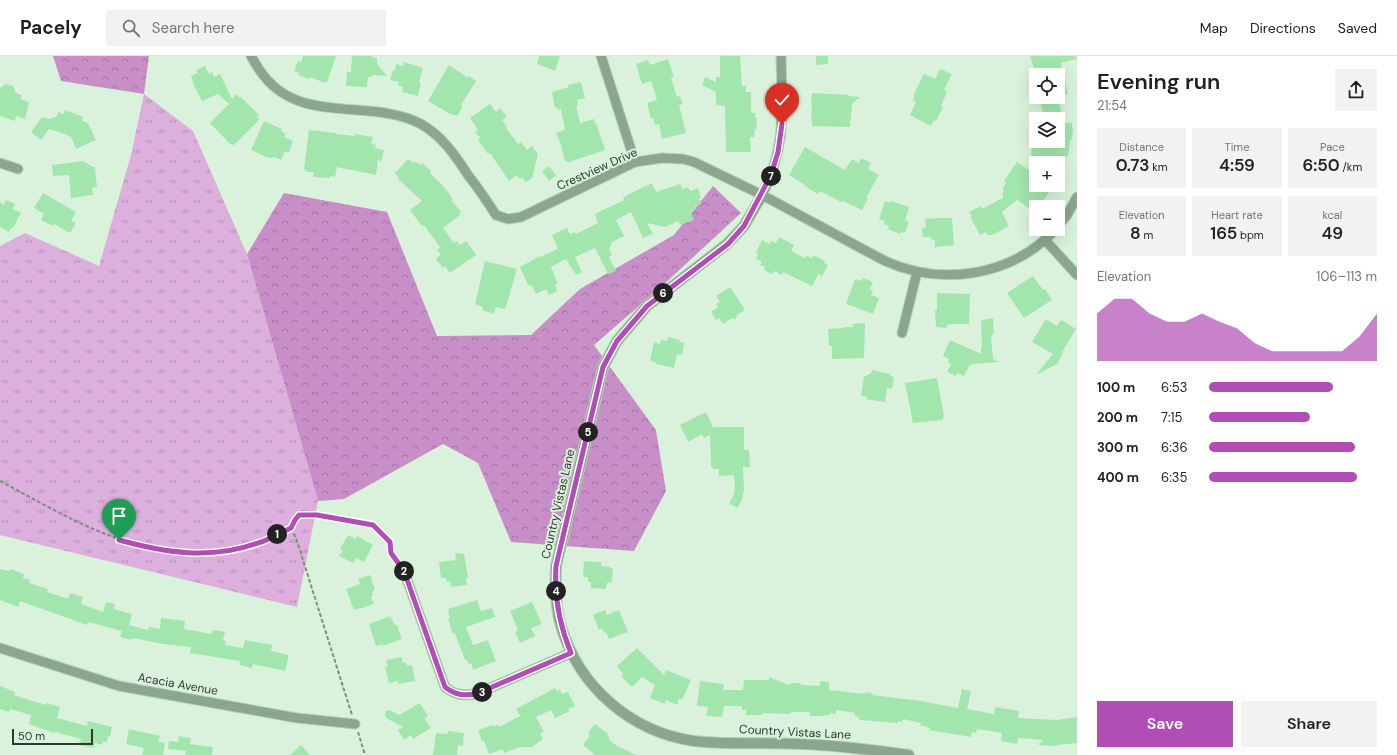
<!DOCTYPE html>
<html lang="en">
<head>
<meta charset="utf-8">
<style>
	body { margin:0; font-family:"DM Sans",sans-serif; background:#f2f2f2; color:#202124; height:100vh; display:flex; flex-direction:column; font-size:15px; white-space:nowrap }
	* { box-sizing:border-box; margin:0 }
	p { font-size:13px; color:#757577 }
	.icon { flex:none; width:22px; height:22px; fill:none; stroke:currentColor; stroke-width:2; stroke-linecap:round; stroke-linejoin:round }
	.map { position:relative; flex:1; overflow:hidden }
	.drawer { display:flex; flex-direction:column; background:#fff; width:320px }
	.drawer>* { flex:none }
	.buttons { position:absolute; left:1029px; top:12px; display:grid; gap:8px }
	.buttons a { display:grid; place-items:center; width:36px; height:36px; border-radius:0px; background:#fff; box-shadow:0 4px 16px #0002; font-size:20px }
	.scale { position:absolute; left:12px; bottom:10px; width:81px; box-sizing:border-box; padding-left:4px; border:2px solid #2e3830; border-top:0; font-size:11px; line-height:14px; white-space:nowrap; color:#2e3830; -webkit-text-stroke:3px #daf2dc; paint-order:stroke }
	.pin { position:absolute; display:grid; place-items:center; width:34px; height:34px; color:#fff; margin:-41px -17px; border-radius:50% 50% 50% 0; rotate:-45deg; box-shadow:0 0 4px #0007 }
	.pin .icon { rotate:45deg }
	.km { position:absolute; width:20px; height:20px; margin:-10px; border-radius:50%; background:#222; color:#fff; font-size:11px; line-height:20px; text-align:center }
	.round { display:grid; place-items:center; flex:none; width:42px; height:42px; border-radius:0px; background:#f2f2f2 }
	.head { display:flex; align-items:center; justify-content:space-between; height:68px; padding:0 20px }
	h1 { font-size:22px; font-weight:600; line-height:30px }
	.stats { display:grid; grid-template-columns:repeat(3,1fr); gap:6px; height:68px; padding:4px 20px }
	.stats div { display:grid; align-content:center; border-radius:0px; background:#f2f2f2; text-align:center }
	.stats b { font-size:17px; font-weight:600 }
	.stats small { font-size:11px; font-weight:400 }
	.stats p { font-size:11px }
	.chart { height:112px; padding:8px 20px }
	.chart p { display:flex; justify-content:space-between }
	.chart svg { width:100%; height:72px; margin-top:4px; fill:#b14eb5; opacity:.7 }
	.cta { display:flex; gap:8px; margin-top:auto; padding:8px 20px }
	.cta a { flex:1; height:46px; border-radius:0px; background:#b14eb5; color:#fff; font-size:16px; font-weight:600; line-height:46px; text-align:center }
	.cta a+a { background:#f2f2f2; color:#202124 }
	ul { padding:0 20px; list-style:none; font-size:13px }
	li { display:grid; grid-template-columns:64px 48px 1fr; align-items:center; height:30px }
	li i { height:10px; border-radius:5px; background:#b14eb5 }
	header { display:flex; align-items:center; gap:24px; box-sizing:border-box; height:56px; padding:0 20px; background:#fff; border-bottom:1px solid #e0e0e0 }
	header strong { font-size:19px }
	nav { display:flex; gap:22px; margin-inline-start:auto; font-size:14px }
	.search { width:280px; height:36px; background:#f2f2f2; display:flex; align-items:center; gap:10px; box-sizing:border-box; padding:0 14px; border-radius:0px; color:#757577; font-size:15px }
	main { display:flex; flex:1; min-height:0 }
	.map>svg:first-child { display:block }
</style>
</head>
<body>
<header>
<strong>Pacely</strong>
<div class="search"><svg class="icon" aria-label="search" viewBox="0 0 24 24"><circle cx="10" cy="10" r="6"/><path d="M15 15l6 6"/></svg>Search here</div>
<nav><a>Map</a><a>Directions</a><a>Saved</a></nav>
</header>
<main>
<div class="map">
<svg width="1077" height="699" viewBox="0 0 1077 699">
	<defs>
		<pattern id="grass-tufts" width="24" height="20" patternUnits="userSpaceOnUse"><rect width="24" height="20" fill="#dcafdc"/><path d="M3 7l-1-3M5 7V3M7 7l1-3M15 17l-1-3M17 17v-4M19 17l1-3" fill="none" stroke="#b38fb3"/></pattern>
		<pattern id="forest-crowns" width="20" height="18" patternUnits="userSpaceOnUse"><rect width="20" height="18" fill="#c88ec8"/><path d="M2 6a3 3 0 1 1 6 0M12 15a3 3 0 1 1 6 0" fill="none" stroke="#a375a3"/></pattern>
	</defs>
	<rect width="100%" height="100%" fill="#daf2dc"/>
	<polygon fill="url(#grass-tufts)" points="144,38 193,75 247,198 318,445 297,551 0,479 0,190 25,177 99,210 131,99"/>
	<g fill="url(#forest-crowns)">
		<polygon points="53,0 149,0 144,38 61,25"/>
		<polygon points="713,130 741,157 661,231 594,289 656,374 666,435 634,495 511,486 478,407 443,388 344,443 318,445 247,198 284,137 387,156 437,280 531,279 580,233 674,179"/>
	</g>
	<g fill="#a3e6ad">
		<polygon points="303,0 336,0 327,26 325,27 310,21 309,23 298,19 299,17 294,15 298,5 301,6"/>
		<polygon points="352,0 372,0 372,1 377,2 377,8 387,20 373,19 372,21 368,21 367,31 346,30 347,16 351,16"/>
		<polygon points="539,0 560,0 555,15 537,8"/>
		<polygon points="720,0 740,0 742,30 746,30 746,36 751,36 751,57 755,57 755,61 756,61 757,73 755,73 754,81 750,81 751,96 726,96 725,50 716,49 716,36 702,29 705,21 716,26 716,21 720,21"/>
		<polygon points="816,0 828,0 828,8 816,9"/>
		<polygon points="1030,0 1076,0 1077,3 1061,7 1068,38 1058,41 1058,13 1036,19"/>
		<polygon points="668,3 674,21 671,22 677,41 680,40 683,48 679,49 686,77 662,83 659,68 655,69 653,62 651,63 647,47 657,44 651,25 642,28 636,8 648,4 650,9"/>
		<polygon points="404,6 423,12 419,27 421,27 418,40 402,36 403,31 398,29 399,26 390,24 393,14 395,14 396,8 403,10"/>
		<polygon points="449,9 468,22 469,20 476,25 461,49 463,50 457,60 452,58 452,59 428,45"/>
		<polygon points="205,10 209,18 212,16 214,21 220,18 232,43 236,38 240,42 241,41 259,59 256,61 260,63 234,89 230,88 210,67 229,48 218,38 202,45 195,32 191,20 198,17 196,14"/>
		<polygon points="940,13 952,18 944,34 947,35 941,51 943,51 936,65 934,64 931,70 910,59 916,46 913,44 915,36 924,18 935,23"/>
		<polygon points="581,26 585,42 577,44 578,49 576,49 580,67 594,63 595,67 596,67 605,94 569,106 565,105 560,85 559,85 556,77 565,74 561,53 558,54 557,51 555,52 552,36 569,31 568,29"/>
		<polygon points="6,28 13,30 16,37 22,39 21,43 29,46 25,63 16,60 15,65 0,60 0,32"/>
		<polygon points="812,37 848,39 848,40 860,41 852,48 850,71 812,70 812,65 811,65 812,49 811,49"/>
		<polygon points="1039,41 1058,41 1062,59 1044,61"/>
		<polygon points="490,48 496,56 500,52 507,61 502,64 507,71 506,72 518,88 521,86 527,94 532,90 538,98 532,122 526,126 522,121 520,123 517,119 509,125 490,97 488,98 478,84 480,82 475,76 478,74 470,62"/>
		<polygon points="65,54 83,61 82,65 88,67 96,84 76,93 71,81 62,77 49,73 41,84 31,76 42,61 50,63 57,60 58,56 64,58"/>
		<polygon points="264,65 282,73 281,75 286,78 284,81 293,85 289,97 285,95 281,104 274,101 271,102 266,101 251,94"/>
		<polygon points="1058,66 1072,67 1072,72 1073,72 1072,84 1070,84 1068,100 1067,101 1057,100 1057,103 1031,100 1032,85 1058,85"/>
		<polygon points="309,74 336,77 336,78 355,80 355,78 373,81 371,88 376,89 375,92 384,94 381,106 378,103 376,119 337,111 335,121 330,120 330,122 313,121 314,116 307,116 304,113"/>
		<polygon points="805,91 845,114 852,103 859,107 861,102 871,107 868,113 879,119 866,142 868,143 862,154 843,145 841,146 820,135 818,138 804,130 805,129 789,119"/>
		<polygon points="407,104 410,104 413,107 415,105 420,109 422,107 431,115 430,117 446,133 453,143 451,144 461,156 459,157 460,159 443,172 454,187 457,185 460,189 466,185 476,199 450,217 445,210 443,212 436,203 441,199 437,194 440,191 424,169 422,170 410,154 422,145 398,123 399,122 395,117"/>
		<polygon points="83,105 93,111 95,111 97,131 92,132 93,139 71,142 69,119 53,120 52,109"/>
		<polygon points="1017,106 1036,119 1036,129 1052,129 1050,133 1051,133 1039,151 1036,151 1036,157 1017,144 1002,156 1009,170 992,179 987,179 986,176 980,179 970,161 972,160 969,156 981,150 982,153 1003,142 1003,132 1006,127 1004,125"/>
		<polygon points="549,110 556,119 549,125 542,115"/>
		<polygon points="652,127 656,136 680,128 683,133 688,131 690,135 698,132 701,142 699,142 701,148 695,150 696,153 691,156 694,164 680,169 678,165 665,171 647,167 653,178 643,182 631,156 616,164 624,180 612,186 609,194 612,199 609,201 616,215 608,218 595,192 575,201 582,216 576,219 566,203 551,211 558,228 555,229 557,235 549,239 546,233 536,238 532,230 528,229 520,211 540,200 540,201 558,193 552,179 567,172 570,178 575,176 576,178 598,167 595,158 624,144 623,141 627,140 627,139"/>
		<polygon points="43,137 76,156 71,165 76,167 70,177 54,168 53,170 41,164 44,158 34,152"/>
		<polygon points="6,144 15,148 12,153 21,157 13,172 12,171 9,176 0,171 0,146 4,149"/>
		<polygon points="885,145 891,147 891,145 909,151 905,164 909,166 905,177 901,176 900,178 888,173 889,170 884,168 885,165 879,163"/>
		<polygon points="938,162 952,162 954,189 935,191 935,184 932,184 931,181 923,181 922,171 926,172 925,163"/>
		<polygon points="779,181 794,189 791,195 805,202 807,200 812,202 813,199 825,205 824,207 828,209 822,220 818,218 812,230 783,216 782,219 774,215 772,218 764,214 765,211 760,209 762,206 756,203 758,198 756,196 762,184 770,188 771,185 776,187"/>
		<polygon points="485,205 517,213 507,248 505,253 496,251 494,258 482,254 483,251 475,248"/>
		<polygon points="1033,220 1043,234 1045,233 1052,244 1024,262 1007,237"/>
		<polygon points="863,222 873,226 870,233 873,235 871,239 879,242 873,258 846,248 855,223 862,225"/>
		<polygon points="730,231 745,254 737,259 736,263 732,262 723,268 719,262 716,264 711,256 718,251 716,248 720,246 716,240"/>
		<polygon points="937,237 970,238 969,268 956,268 947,269 947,272 936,271 935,254 937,254"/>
		<polygon points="993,262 994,278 992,278 993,281 991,281 993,303 999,306 973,308 969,310 964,320 957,317 956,320 947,316 951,308 948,307 949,303 943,300 950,284 981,298 981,291 982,291 981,264"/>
		<polygon points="1046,263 1057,270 1061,264 1076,273 1062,296 1063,297 1057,308 1036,319 1053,298 1032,286"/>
		<polygon points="865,267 864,302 832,303 832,290 829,290 828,273 844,272 845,271 853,271 853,268"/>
		<polygon points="668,281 680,284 679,286 684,287 682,299 677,298 674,312 656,308 656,306 650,305 654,286 660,288 661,284 667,285"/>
		<polygon points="872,314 890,318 890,320 894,321 892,333 887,332 885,346 866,343 867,341 861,340 864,321 871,317"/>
		<polygon points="937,322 944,360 942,364 913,367 905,327"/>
		<polygon points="706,356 713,371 744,371 744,394 749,394 750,411 743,411 744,434 742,444 737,452 729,447 733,441 735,433 734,419 719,420 719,413 714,413 711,410 710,379 704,382 702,378 688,386 680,369"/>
		<polygon points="348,479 356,483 357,480 373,489 364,506 356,502 353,507 339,500 343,494 340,493"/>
		<polygon points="455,497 464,498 468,522 466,522 467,529 451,531 450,525 447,526 446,522 441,522 439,506 456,504"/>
		<polygon points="584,505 601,506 601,510 610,511 610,512 613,512 612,526 607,527 606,533 591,532 591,526 588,526 588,521 583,521"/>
		<polygon points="0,513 9,515 10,513 24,518 23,522 30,524 29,527 48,533 47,536 68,543 70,537 83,541 81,548 103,556 106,546 115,548 114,553 132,558 129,569 148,574 149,571 160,573 161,562 185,565 184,573 212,578 213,574 225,576 223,584 226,585 225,589 243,592 245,584 272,589 271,595 289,599 285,615 253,608 252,612 239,609 240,605 190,597 191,591 162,588 133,582 132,584 120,581 122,575 88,566 87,569 20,545 18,551 0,544"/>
		<polygon points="370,519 375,534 372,536 373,540 371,541 374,548 359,553 360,552 354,554 346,533 360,528 358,523"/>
		<polygon points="477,544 481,555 492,552 495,561 466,571 473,589 488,584 496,605 473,614 471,607 469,608 467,604 465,604 455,577 453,578 448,563 450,563 448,553"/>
		<polygon points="532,546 542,568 531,572 535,580 520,587 515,576 518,574 510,555"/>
		<polygon points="605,554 607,559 619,554 628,576 609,583 606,576 604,577 602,572 599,574 593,559"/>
		<polygon points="390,560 395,569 397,569 402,583 383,590 383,588 376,590 369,568"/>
		<polygon points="637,592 664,619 666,614 691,624 682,644 679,643 677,649 666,644 665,648 650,642 655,629 642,621 632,631 621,620 623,618 617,610"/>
		<polygon points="402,601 403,607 406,606 407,610 412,609 415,625 398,628 398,625 389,627 385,611 388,611 386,604"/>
		<polygon points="769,621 789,629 791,627 800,627 801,629 820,630 820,625 829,626 829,634 865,638 865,636 873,637 872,639 921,645 958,652 962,633 971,635 967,653 994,658 995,651 1019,655 1018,662 1057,664 1077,661 1077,687 1057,689 1057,690 1038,689 1043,684 1018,682 1017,688 1001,685 1002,677 977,673 976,677 972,676 971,681 929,674 930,672 920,669 921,667 903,663 902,666 898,665 898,667 859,664 859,661 855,660 855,657 836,654 836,658 830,657 830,659 825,659 825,660 810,660 810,656 791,656 791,658 762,657 762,659 746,659 746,654 742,654 742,650 724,650 722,661 706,660 708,651 697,650 700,625 724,628 723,634 743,634 744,624 769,624"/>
		<polygon points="0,630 15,636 14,639 46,649 47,647 60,651 57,662 87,670 88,665 112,671 110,681 108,680 107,686 103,685 102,689 95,687 94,692 79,689 81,683 55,676 54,677 29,668 31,659 10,653 9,656 0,653"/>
		<polygon points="555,632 556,635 560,634 562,638 568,636 575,650 568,653 570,655 555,662 551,654 536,661 544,676 540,678 543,683 532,691 521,691 504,697 503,693 489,698 484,685 482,685 478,674 493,669 494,670 498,669 499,671 520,660 516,653"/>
		<polygon points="420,647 428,660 424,662 431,672 413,683 411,679 404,684 398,674 403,671 386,662 385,659 386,655 390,654 399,659"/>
		<polygon points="595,668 608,678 607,679 610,682 608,683 617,690 636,699 595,699 583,689 590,680 588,677"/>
		<polygon points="129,673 160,680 158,686 165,687 163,699 142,699 144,692 126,688"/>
		<polygon points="448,675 464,677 463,690 458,689 457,699 433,699 436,677 448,678"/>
		<polygon points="179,680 191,682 190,688 213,691 212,699 185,699 186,695 168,693 169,685 178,686"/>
		<polygon points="301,689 310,699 290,699"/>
	</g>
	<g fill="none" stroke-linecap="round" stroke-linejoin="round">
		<g stroke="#b8cdba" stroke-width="11">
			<g id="minor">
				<path d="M251 0C255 7 259 14 264 20 302 69 372 42 421 68 442 80 455 99 468 119 478 132 487 145 496 159L508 163 521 161 635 106 662 102 683 103 694 106 762 139 885 205C943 231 1012 220 1056 173"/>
				<polyline points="601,0 635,106"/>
				<polyline points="0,107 18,113"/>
				<path d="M762 139C787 90 782 53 781 0"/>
				<polyline points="1058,170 1067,159 1077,141"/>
				<polyline points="1045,184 1077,219"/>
				<polyline points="902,277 917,216"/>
				<path d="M404 515 445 631C455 639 464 640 476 638L571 597"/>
				<polyline points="0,592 119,630 297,662 355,668"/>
			</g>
		</g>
		<g stroke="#b8cdba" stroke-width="12">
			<path id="tertiary" d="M762 139 744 170 727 188 647 250 617 285 603 311 556 510C555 530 555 551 561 570 579 631 631 676 694 685 729 689 765 686 800 688 837 689 873 694 909 699"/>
		</g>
		<g stroke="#809082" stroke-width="2" stroke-dasharray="4 2" stroke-linecap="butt">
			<path d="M0 425C62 458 122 496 195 497 202 497 210 498 216 497 243 494 267 483 291 472L295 464 299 459H317L373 469 390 486 391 497 398 507"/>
			<polyline points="291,472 296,482 352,659"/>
			<polyline points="358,676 365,699"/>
		</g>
		<use href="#minor" stroke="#8aa68d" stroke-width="9"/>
		<use href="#tertiary" stroke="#8aa68d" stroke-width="10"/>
	</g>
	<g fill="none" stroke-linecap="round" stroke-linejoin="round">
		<g stroke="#fff" stroke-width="8">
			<path id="route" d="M119 484C166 497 211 504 258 487 269 484 280 477 291 472L295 464 299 459H317L373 469 390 486 391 497 404 515 445 631C455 639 464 640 476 638L571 597C559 568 554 541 556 510L603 311 617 285 647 250 728 188 744 170 771 119 778 96 782 68"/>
		</g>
		<use href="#route" stroke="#b14eb5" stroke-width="5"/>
	</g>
	<g text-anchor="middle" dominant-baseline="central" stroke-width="4" stroke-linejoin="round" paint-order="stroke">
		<g font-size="12" fill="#2e3830" stroke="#daf2dc">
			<text transform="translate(597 113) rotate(-24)">Crestview Drive</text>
			<text transform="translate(558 448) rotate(-77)">Country Vistas Lane</text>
			<text transform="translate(178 628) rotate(10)">Acacia Avenue</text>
			<text transform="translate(795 676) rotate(3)">Country Vistas Lane</text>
		</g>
	</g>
</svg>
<div class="buttons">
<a><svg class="icon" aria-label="locate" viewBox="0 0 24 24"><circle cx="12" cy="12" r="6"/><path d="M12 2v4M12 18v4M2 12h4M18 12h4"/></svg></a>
<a><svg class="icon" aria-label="layers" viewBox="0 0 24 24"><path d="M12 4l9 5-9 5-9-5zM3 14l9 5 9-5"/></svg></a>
<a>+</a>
<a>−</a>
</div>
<div class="scale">50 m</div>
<div class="pin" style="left:119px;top:484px;background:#1e9e55"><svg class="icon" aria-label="arrive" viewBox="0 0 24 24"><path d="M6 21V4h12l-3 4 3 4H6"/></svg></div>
<div class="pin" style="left:782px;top:68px;background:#d93025"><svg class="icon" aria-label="check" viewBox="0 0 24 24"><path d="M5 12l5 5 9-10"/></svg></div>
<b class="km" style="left:277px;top:478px">1</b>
<b class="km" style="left:404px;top:515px">2</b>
<b class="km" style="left:482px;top:636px">3</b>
<b class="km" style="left:556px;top:535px">4</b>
<b class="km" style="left:588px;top:376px">5</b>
<b class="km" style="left:663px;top:237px">6</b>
<b class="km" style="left:771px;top:120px">7</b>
</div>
<section class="drawer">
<div class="head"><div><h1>Evening run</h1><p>21:54</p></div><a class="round"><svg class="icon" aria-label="share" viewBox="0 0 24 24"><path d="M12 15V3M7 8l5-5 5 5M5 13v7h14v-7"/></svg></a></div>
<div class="stats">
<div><p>Distance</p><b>0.73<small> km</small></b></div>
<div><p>Time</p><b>4:59</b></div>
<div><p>Pace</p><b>6:50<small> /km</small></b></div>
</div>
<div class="stats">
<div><p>Elevation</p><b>8<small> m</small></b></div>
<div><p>Heart rate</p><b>165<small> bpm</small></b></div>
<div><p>kcal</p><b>49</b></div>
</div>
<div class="chart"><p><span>Elevation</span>106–113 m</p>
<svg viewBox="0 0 160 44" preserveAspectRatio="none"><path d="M0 44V15L10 6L20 6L30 15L40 20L50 20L60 15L70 20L80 24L90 33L100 38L110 38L120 38L130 38L140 38L150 29L160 15V44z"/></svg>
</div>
<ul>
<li><b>100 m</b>6:53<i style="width:74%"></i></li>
<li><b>200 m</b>7:15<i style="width:60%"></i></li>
<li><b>300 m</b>6:36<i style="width:87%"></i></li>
<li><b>400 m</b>6:35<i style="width:88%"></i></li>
</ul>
<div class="cta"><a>Save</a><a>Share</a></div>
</section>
</main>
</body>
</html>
